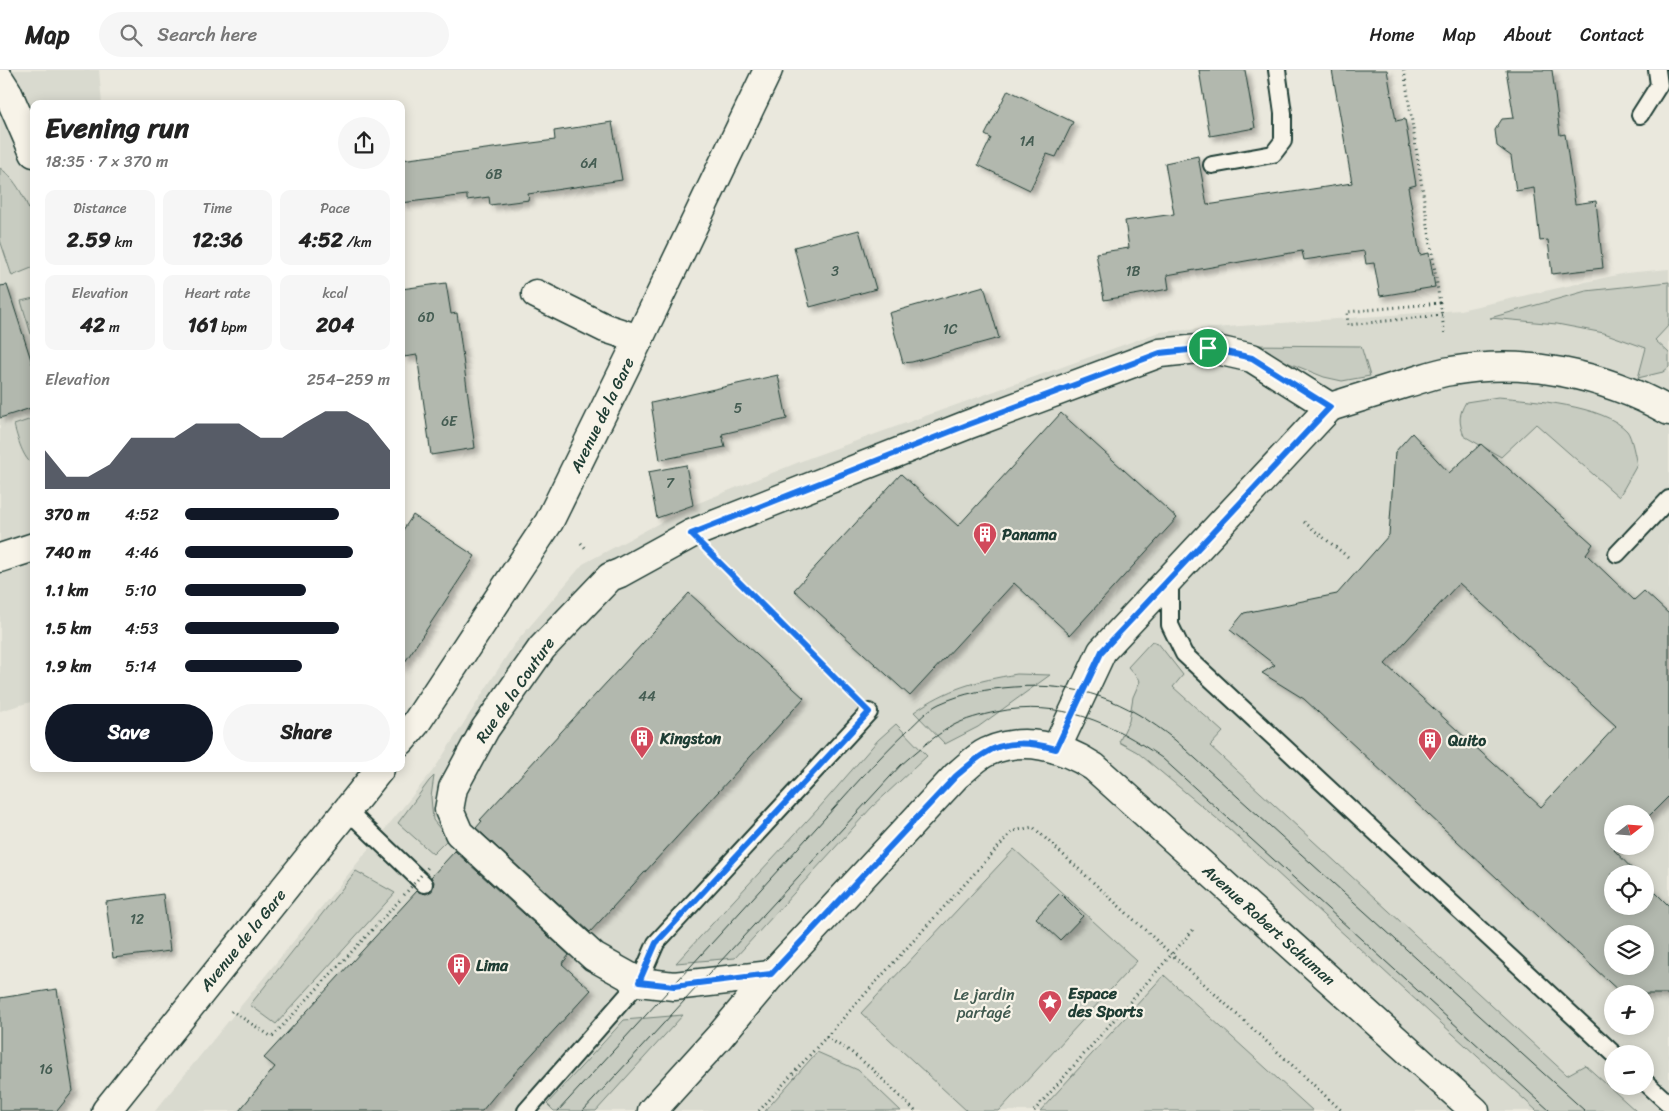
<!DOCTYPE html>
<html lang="en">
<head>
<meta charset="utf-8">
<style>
	body { margin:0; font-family:Sriracha,sans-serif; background:#f6f6f6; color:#222; height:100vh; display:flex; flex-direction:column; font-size:19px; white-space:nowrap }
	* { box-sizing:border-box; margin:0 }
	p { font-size:16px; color:#767676 }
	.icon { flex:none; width:28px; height:28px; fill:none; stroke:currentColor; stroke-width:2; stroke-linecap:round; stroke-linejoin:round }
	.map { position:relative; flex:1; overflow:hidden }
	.side { position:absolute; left:30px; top:30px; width:375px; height:672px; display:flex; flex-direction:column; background:#fff; border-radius:10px; box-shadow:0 2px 12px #0003 }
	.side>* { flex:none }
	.needle { width:32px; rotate:73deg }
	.fabs { position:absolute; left:1604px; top:735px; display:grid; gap:10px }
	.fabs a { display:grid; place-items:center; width:50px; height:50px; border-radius:50%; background:#fff; box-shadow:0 2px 12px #0003; font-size:25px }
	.pin { position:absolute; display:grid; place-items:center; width:42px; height:42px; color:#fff; margin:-21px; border:2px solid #fff; border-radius:50%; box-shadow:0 1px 5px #0007 }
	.round { display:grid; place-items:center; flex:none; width:52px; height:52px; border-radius:26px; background:#f6f6f6 }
	.headline { display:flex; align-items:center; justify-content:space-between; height:85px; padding:0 15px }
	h1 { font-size:28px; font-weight:700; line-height:38px }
	.figures { display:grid; grid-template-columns:repeat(3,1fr); gap:8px; height:85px; padding:5px 15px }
	.figures div { display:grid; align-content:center; border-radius:10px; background:#f6f6f6; text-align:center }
	.figures b { font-size:21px; font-weight:700 }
	.figures small { font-size:14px; font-weight:400 }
	.figures p { font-size:14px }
	.chart { height:140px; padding:10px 15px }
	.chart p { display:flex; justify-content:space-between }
	.chart svg { width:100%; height:90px; margin-top:5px; fill:#111827; opacity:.7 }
	.action { display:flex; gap:10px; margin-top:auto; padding:10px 15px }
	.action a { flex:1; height:58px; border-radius:30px; background:#111827; color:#fff; font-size:20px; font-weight:700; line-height:58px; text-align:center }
	.action a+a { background:#f6f6f6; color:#222 }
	ul { padding:0 15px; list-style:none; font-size:16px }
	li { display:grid; grid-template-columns:80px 60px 1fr; align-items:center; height:38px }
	li i { height:12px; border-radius:6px; background:#111827 }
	header { display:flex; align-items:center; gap:30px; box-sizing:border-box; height:70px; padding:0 25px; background:#fff; border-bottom:1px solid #e0e0e0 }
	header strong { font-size:24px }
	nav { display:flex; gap:28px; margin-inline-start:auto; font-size:18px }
	.search { width:350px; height:45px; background:#f6f6f6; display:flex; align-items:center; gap:12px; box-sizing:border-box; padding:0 18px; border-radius:28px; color:#767676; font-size:19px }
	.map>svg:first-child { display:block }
</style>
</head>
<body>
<header>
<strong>Map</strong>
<div class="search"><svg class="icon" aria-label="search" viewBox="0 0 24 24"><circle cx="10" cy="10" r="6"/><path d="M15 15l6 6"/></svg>Search here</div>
<nav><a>Home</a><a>Map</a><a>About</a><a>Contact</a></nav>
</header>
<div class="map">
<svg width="1669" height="1041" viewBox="0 0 1669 1041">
	<defs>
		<filter id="shadow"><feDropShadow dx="4.5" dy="4.5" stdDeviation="2.5" flood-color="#0004"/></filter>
	</defs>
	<rect width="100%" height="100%" fill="#eae8dd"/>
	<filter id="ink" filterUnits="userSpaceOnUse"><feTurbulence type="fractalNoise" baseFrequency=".02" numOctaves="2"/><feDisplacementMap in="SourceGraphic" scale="10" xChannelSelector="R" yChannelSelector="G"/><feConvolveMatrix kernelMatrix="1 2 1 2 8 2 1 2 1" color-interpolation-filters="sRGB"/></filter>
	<g filter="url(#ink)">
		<g fill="#d9dacf" fill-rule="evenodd">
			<polygon points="0,0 99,0 102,34 34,34 34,631 0,641"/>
			<path d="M1669 199V1041H155L435 698 513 576 583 494 691 436 809 388 1159 262 1460 240 1626 203ZM1612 744H1645V776H1612ZM1612 804H1645V836H1612ZM1612 864H1645V896H1612ZM1612 924H1645V956H1612ZM1612 984H1645V1016H1612Z"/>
		</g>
		<g fill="#c8ccc1" stroke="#74847a">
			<path d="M0 98C18 110 32 140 34 161 34 173 34 185 34 197L12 206 0 170Z"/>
			<polygon points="1669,212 1669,255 1655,270 1669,283 1669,297 1663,302 1638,308 1646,278 1604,263 1557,254 1490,248 1586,221"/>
			<polygon points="34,228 34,274 21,231"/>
			<polygon points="1244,275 1361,276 1370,306 1342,311 1324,307"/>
			<path d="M1498 327C1532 330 1604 335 1627 361 1632 367 1635 387 1637 395L1619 427 1536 354 1501 387 1464 366C1459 353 1458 345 1466 332Z"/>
			<path d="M34 348V395C23 390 17 366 14 355Z"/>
			<polygon points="1152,571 1158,573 1183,605 1173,617 1223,662 1210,676 1567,1005 1585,995 1636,1041 1537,1041 1227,757 1137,682 1119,672 1129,651 1133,627 1140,611 1128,597"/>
			<path d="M1017 604 1050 605 978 657 945 674 914 642C948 618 976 611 1017 604Z"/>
			<polygon points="896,654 927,686 872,737 735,888 676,893 818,739 878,670"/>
			<polygon points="434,706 431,727 433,750 448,769 433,784 398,753 429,711"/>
			<polygon points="1014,779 1137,891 999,1041 967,1041 861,943"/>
			<polygon points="356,801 395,823 276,954 250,935"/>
			<polygon points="1164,905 1313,1041 1040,1041"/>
			<polygon points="683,945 596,1041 554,1041 547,1034 624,950"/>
			<polygon points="817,982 858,1000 901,1041 765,1041"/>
		</g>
		<g fill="#b2b8ae" stroke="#1f3d34" fill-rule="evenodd" filter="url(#shadow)">
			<polygon points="1199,0 1245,0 1255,58 1210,66"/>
			<polygon points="1332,0 1387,0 1396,51 1405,49 1416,115 1408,117 1420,185 1429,183 1435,217 1380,226 1374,193 1366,194 1364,181 1304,190 1302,181 1167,205 1169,219 1104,230 1096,183 1129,178 1125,151 1174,144 1165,93 1198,86 1207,135 1352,113"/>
			<polygon points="1506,0 1552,0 1560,65 1565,64 1575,134 1596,131 1603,198 1552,204 1548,170 1540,171 1534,118 1516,121 1511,86 1497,76 1495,60 1502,49 1514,48"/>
			<polygon points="1008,20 1073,52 1056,87 1047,84 1030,120 978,95 991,68 985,65"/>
			<polygon points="612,52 622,110 528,124 529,130 490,135 489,127 467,130 467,125 401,133 401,90 555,70 554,61"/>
			<polygon points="859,160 876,219 810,237 794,177"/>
			<polygon points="446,213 451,244 457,243 475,378 431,385 417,285 404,287 401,266 401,219"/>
			<polygon points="7,215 34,299 34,337 0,348 0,216"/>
			<polygon points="984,216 999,268 912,292 903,293 889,243"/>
			<polygon points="778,305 787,349 722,364 725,377 660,390 651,333"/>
			<polygon points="1061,343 1177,448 1070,565 1014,513 910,626 794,520 901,404 958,456"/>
			<path d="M1412 363 1449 403 1481 374 1593 474 1586 484 1634 530 1644 521 1669 544V726L1645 750V744H1612V776H1618L1614 780 1637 804H1612V836H1645V812L1669 836V924H1622L1304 629 1262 603 1275 595 1230 560 1244 543 1337 524 1389 465 1395 382ZM1459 513 1616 656 1541 737 1385 594ZM1612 864H1645V896H1612Z"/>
			<polygon points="686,395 693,435 657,448 648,402"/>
			<polygon points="413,445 475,486 401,598 401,463"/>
			<polygon points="689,523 804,628 590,862 476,758 482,751 480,750"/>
			<polygon points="455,781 569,885 562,894 591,920 500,1019 482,1041 239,1041 275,997 264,988 417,821 426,824 432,821 434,812 431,807"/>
			<polygon points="1060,823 1083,846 1060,870 1036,848"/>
			<polygon points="163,824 170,881 113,888 106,832"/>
			<polygon points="57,919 73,1021 57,1041 0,1041 0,928"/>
		</g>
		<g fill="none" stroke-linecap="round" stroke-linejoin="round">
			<g stroke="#1f3d34" stroke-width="20">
				<g id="lane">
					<polyline points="1640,45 1659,15 1657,0"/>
					<polyline points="1212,95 1273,84 1283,71 1283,43 1277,0"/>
					<polyline points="1617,484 1669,429"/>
					<polyline points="1170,509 1170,555 1184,584 1614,984"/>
					<polyline points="347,740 424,814"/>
					<polyline points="1645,1012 1669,1034"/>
					<polyline points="526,1041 639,912 656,873 869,642"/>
				</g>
			</g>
			<g stroke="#1f3d34" stroke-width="31">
				<g id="street">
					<polyline points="0,10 7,21 34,83"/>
					<polyline points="536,224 605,258 639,269"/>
					<polyline points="0,488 34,477"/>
					<polyline points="1056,679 1102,581 1330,337"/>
					<path d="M771 905 674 916 639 912 594 887 459 763 449 740 453 718 485 659 542 578 610 507 620 503 691 464 967 355 1160 283 1208 278 1252 288 1330 337C1356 329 1381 321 1407 313 1422 309 1436 303 1451 301 1526 288 1603 304 1669 341"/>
					<path d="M652 1041 720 966 771 905 956 706C965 699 976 687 987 682 1023 666 1062 676 1094 697L1475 1041"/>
				</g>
			</g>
			<g stroke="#1f3d34" stroke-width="31">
				<g id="secondary">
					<polyline points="401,671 416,653 549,452 639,269 768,0"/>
					<polyline points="106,1041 380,699"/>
				</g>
			</g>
			<g stroke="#1f3d34" stroke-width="3" stroke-dasharray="1 4" stroke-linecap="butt">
				<polyline points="1404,0 1445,266"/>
				<polyline points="1440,233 1347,242 1348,255 1442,245"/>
				<polyline points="1304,452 1348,487"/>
				<polyline points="581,473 587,480"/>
				<polyline points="718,491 848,621"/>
				<polyline points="231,942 232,941 272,967 400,830"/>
				<polyline points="826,967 851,982 872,999 915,1041"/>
				<polyline points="759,1041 1013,761 1033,757 1342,1041"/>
				<polyline points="1034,1041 1193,860"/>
			</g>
			<use href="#lane" stroke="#f7f3e8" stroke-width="16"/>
			<use href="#street" stroke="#f7f3e8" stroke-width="28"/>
			<use href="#secondary" stroke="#f7f3e8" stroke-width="28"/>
			<g stroke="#1f3d34" stroke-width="1">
				<path d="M558 1041C644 947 731 853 816 758 846 725 875 691 908 660 917 652 928 639 939 634 963 623 987 619 1014 617 1079 612 1125 630 1175 670L1585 1041"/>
				<path d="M583 1041 901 695C917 681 933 667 952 656 965 649 981 645 996 642 1060 629 1111 652 1162 688L1550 1041"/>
			</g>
			<polyline stroke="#1f3d34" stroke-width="3" stroke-dasharray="1 4" stroke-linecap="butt" points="404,825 430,795"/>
		</g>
	</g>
	<g fill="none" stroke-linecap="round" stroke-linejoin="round" filter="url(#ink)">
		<g stroke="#fff" stroke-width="10">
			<path id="route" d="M1208 278 1252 288 1330 337 1102 581 1056 679C1033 673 1006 669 984 684 974 690 965 699 956 706L771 904 674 916 639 912 656 873 869 642 691 464 967 355 1160 283Z"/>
		</g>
		<use href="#route" stroke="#1a73e8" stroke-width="6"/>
	</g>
	<defs>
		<g id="building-pin" transform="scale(1.25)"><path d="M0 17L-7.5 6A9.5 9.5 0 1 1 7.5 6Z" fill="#d1495b" stroke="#f7f3e8"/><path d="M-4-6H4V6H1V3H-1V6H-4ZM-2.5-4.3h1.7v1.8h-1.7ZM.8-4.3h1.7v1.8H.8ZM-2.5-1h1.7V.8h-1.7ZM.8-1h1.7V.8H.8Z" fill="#fff"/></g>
		<g id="sight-pin" transform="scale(1.25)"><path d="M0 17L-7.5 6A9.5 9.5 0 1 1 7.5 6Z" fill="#d1495b" stroke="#f7f3e8"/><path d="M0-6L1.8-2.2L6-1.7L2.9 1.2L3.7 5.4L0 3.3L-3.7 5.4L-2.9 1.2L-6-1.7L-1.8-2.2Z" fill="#fff"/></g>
	</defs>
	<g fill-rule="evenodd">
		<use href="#building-pin" x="985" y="464"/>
		<use href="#building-pin" x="642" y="668"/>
		<use href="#building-pin" x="1430" y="670"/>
		<use href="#building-pin" x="459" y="895"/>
		<use href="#sight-pin" x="1050" y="932"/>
	</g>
	<g text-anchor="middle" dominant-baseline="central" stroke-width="4.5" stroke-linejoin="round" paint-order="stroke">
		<g font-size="14" fill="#445c52">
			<text x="1027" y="71">1A</text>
			<text x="589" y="93">6A</text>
			<text x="494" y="104">6B</text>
			<text x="835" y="201">3</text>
			<text x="1133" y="201">1B</text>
			<text x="426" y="247">6D</text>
			<text x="950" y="259">1C</text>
			<text x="738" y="338">5</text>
			<text x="449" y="351">6E</text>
			<text x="670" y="413">7</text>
			<text x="647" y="626">44</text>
			<text x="137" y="849">12</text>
			<text x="46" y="999">16</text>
		</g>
		<g font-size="16" fill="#1f3d34" stroke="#f7f3e8">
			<text transform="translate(602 345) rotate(-64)">Avenue de la Gare</text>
			<text transform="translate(515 620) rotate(-55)">Rue de la Couture</text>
			<text transform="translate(1269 855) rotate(42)">Avenue Robert Schuman</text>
			<text transform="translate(243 870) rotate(-51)">Avenue de la Gare</text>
		</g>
		<g font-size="16" font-weight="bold" fill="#1f3d34" stroke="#f7f3e8" text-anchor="start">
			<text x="1002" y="464">Panama</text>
			<text x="660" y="668">Kingston</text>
			<text x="1448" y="670">Quito</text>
			<text x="476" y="895">Lima</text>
			<text x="1068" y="923">Espace<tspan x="1068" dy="18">des Sports</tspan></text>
		</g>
		<g font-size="16" fill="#415a50" stroke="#f7f3e8">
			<text x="984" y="924">Le jardin<tspan x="984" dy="18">partagé</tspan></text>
		</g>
	</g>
</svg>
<div class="fabs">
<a><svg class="needle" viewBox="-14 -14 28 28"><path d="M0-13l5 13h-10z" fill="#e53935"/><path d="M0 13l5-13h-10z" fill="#767676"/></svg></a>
<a><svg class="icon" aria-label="locate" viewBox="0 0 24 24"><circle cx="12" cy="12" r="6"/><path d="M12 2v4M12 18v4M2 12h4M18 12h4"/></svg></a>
<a><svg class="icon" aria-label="layers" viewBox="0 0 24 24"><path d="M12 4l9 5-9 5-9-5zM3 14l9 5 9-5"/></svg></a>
<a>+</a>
<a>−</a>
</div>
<div class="pin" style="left:1208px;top:278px;background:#1e9e55"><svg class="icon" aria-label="arrive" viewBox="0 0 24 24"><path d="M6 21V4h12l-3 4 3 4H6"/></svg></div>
<section class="side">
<div class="headline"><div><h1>Evening run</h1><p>18:35 · 7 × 370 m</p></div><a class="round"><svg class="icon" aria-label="share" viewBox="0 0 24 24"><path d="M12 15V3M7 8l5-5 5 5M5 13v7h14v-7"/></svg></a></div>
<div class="figures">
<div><p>Distance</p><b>2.59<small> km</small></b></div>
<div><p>Time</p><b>12:36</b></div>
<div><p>Pace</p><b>4:52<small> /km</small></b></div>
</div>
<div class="figures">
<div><p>Elevation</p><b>42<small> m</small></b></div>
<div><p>Heart rate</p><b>161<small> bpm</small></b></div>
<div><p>kcal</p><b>204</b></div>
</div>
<div class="chart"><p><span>Elevation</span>254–259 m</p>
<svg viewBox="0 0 160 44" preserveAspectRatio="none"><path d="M0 44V25L10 38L20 38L30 32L40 19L50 19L60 19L70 12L80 12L90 12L100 19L110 19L120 12L130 6L140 6L150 12L160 25V44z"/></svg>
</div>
<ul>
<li><b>370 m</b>4:52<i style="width:75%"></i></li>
<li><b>740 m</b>4:46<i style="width:82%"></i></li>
<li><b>1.1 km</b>5:10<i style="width:59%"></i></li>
<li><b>1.5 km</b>4:53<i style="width:75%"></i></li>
<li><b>1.9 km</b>5:14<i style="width:57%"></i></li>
</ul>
<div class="action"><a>Save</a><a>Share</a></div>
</section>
</div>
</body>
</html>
